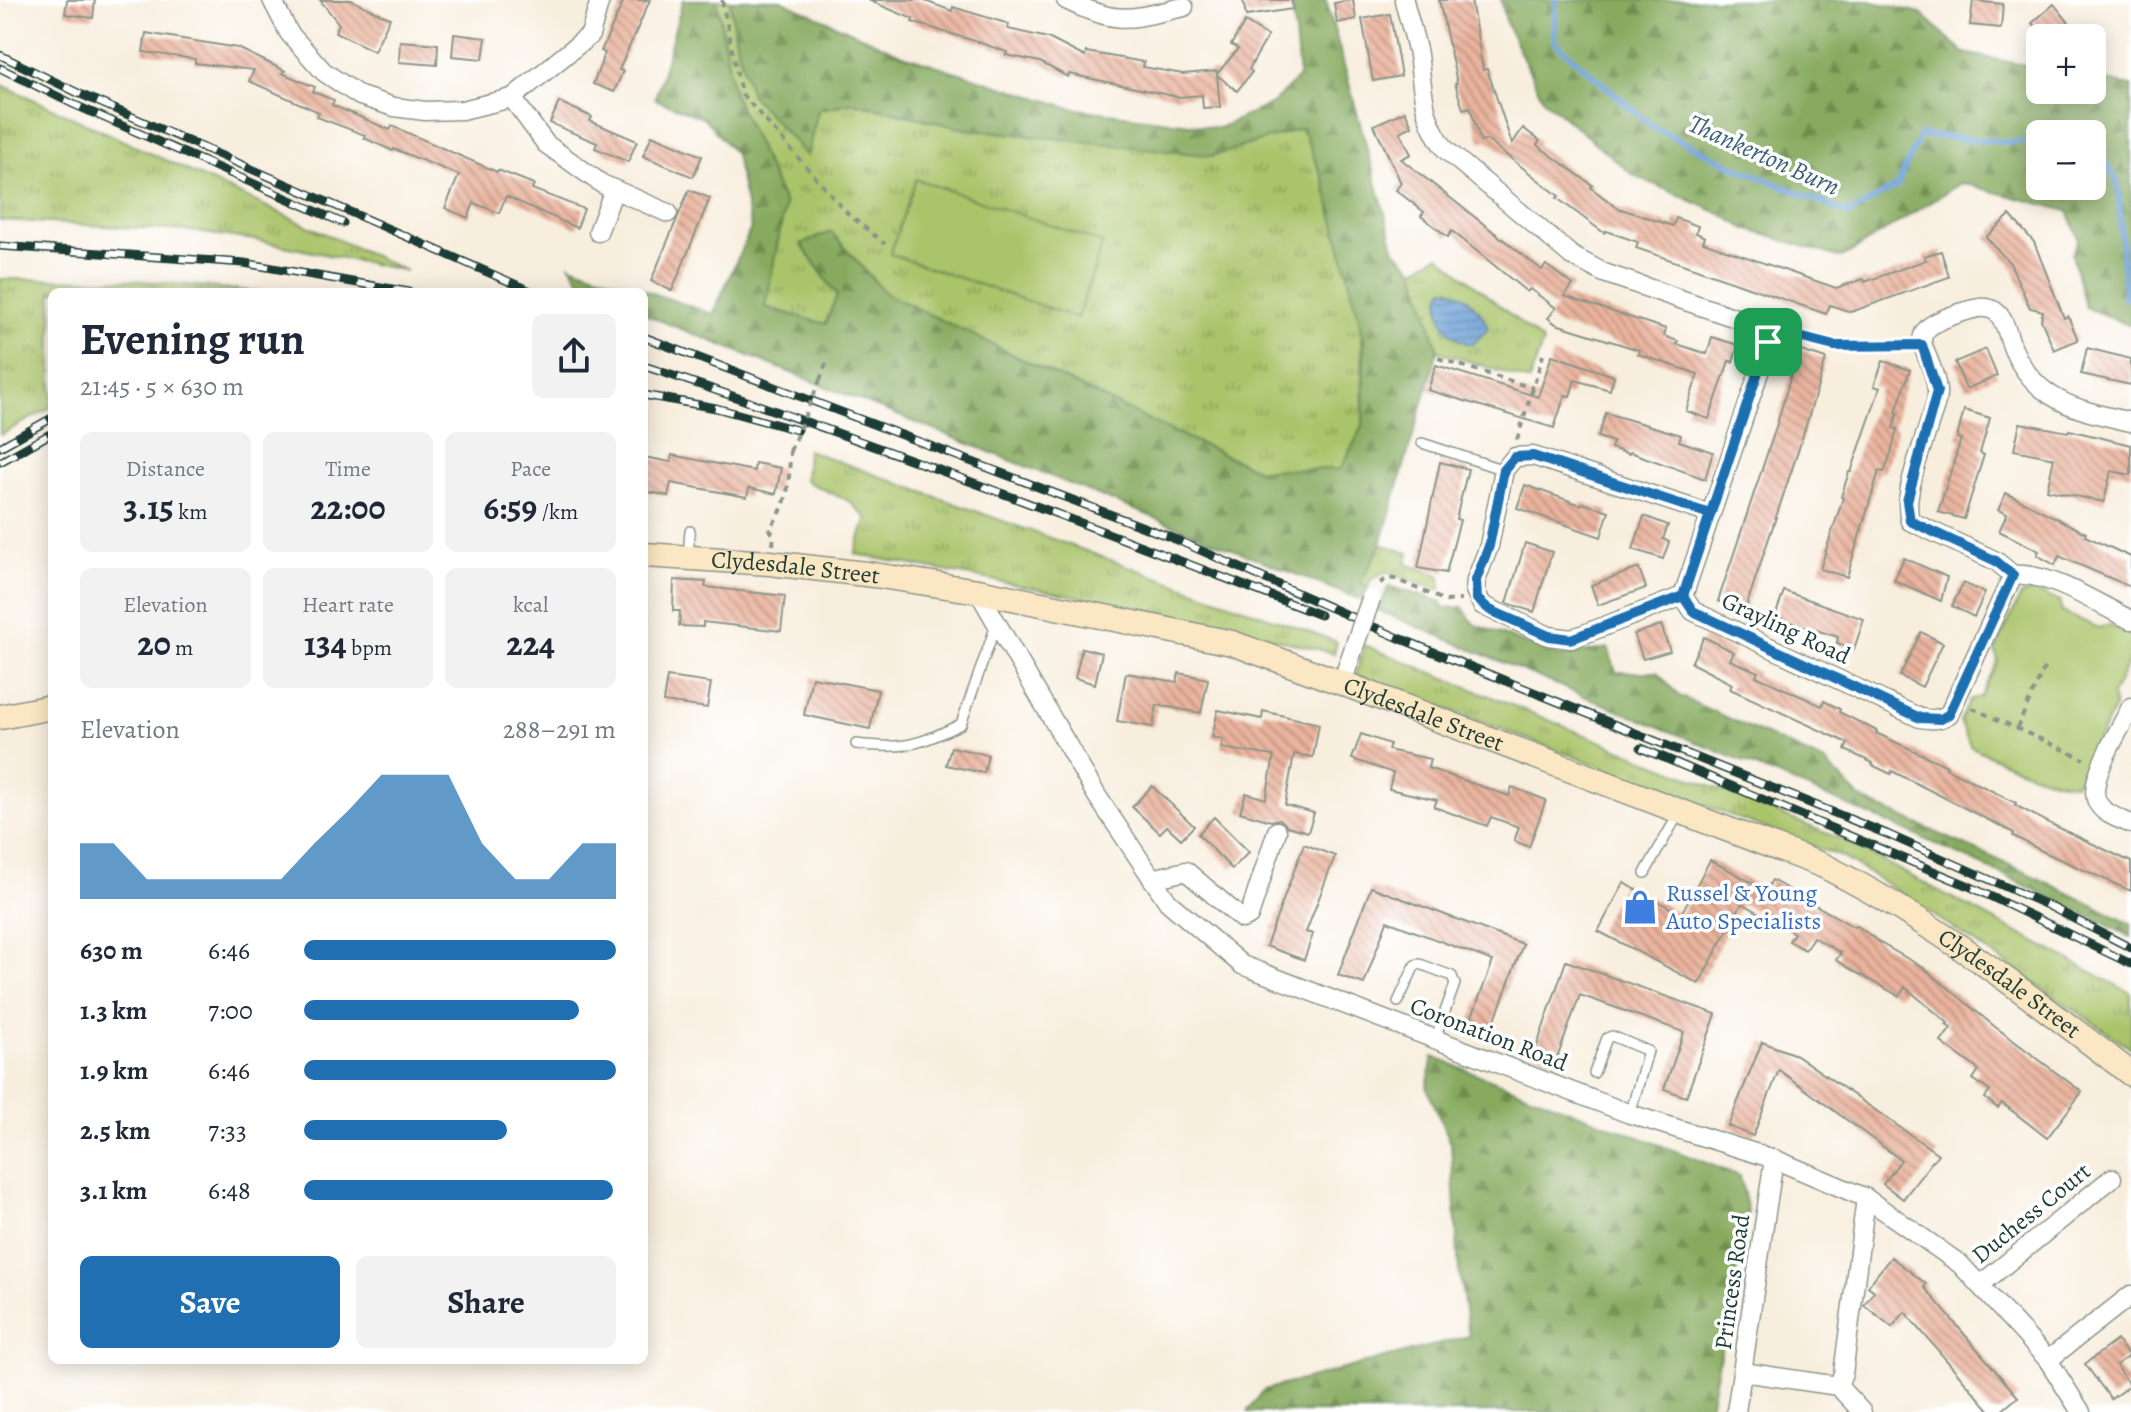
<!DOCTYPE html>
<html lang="en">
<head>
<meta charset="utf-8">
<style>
	body { margin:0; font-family:Alegreya,serif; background:#f2f2f3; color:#1f2937; height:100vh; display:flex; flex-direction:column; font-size:30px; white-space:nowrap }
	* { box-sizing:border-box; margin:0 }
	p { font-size:26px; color:#747a83 }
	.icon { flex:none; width:44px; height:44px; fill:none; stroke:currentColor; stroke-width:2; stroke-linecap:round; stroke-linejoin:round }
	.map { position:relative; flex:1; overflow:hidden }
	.panel { position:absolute; left:48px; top:288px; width:600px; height:1076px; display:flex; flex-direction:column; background:#fff; border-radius:12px; box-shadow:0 4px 20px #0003 }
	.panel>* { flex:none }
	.controls { position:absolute; left:2026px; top:24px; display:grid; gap:16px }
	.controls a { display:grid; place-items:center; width:80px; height:80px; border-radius:12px; background:#fff; box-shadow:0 4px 20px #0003; font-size:40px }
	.pin { position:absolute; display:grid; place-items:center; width:68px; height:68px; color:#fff; margin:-34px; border-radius:16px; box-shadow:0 4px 12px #0006 }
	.round { display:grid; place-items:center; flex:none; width:84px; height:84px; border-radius:12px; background:#f2f2f3 }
	.summary { display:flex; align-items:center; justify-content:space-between; height:136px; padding:0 32px }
	h1 { font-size:44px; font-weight:700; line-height:60px }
	.figures { display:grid; grid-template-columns:repeat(3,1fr); gap:12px; height:136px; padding:8px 32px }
	.figures div { display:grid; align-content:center; border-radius:12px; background:#f2f2f3; text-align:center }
	.figures b { font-size:34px; font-weight:700 }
	.figures small { font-size:22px; font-weight:400 }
	.figures p { font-size:22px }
	.chart { height:224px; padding:16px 32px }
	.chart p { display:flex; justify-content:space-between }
	.chart svg { width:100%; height:144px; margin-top:8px; fill:#1f6fb2; opacity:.7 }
	.action { display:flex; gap:16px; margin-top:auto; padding:16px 32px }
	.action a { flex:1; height:92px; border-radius:12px; background:#1f6fb2; color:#fff; font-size:32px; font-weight:700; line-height:92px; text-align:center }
	.action a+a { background:#f2f2f3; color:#1f2937 }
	ul { padding:0 32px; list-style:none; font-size:26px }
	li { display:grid; grid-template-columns:128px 96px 1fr; align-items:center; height:60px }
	li i { height:20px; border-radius:10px; background:#1f6fb2 }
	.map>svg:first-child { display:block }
</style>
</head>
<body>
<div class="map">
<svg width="2131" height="1412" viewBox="0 0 2131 1412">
	<defs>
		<pattern id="grass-tufts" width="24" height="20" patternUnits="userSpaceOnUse" patternTransform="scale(2)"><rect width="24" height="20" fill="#aac46a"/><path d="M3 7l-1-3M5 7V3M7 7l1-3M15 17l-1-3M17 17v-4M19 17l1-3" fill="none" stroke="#8aa058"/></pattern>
		<pattern id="forest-firs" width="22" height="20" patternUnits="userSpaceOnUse" patternTransform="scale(2)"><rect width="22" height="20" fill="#87aa5e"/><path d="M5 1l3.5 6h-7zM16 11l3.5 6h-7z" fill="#6e8c4e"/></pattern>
		<pattern id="water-rules" width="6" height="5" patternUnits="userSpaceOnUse" patternTransform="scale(2)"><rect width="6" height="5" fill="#689dd5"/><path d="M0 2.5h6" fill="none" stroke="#5581ae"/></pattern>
		<pattern id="building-back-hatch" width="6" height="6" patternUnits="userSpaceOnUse" patternTransform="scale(2)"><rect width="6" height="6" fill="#eab39d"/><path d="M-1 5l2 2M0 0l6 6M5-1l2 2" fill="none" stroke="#bd9381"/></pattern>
	</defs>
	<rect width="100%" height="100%" fill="#fff"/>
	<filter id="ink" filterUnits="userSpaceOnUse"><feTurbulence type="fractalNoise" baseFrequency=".0125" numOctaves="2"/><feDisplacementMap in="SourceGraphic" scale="16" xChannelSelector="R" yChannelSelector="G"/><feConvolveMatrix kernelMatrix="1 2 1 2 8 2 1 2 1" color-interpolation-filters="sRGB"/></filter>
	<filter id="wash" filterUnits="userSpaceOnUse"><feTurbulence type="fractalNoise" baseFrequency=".006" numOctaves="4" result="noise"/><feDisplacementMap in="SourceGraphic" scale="32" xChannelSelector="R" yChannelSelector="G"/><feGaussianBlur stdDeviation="1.8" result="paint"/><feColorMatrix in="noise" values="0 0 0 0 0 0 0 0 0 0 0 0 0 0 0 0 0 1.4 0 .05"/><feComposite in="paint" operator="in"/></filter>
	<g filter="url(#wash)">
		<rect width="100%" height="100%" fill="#f8eede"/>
		<g fill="url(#grass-tufts)" stroke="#64804f" stroke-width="2">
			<polygon points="717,0 730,0 736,42 751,95 807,154 818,110 853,102 961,128 1213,155 1302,128 1324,181 1362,329 1363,425 1342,470 1258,470 1163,427 885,293 831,232 801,244 837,295 825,324 765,307 785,205 733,93"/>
			<polygon points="0,84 406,271 255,240 189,231 0,220"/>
			<polygon points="1439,255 1543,342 1529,381 1438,351 1415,269"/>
			<polygon points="0,279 129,280 264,292 52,292 52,407 0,435"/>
			<polygon points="807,450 1337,642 1334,653 1180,616 855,554 867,518 849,501 805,481"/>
			<polygon points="1381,544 1409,553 1406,564 1440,576 1441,591 1386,572 1370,580 1368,587 1360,584"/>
			<polygon points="1364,645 1843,840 2131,993 2131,1048 1904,895 1842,857 1356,675"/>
		</g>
		<g fill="url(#forest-firs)" stroke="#537449" stroke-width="2" fill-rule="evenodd">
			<polygon points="683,0 717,0 733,93 785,205 765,307 826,324 837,295 801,244 831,232 885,293 1163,427 1258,470 1341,469 1363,425 1364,338 1324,181 1302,128 1213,156 961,128 853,102 818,110 807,156 751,95 736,42 730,0 781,0 903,55 1071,108 1219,128 1272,104 1299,77 1292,0 1326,0 1395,250 1415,269 1438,351 1381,544 1361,583 1368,587 1363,601 644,314 644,292 587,291 570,265 713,314 751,228 735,154 705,119 655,99"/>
			<path d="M1501 0H1865L1921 13 1964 53 2040 68V90H2092V78L2131 86V326L2085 307 2072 254 2079 239 2068 211 1961 183 1842 258 1746 229 1721 214 1633 175 1543 99 1507 25ZM2092 134V186H2040V134Z"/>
			<path d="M1389 586 1442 602 1443 608 1462 607 1474 624 1560 657 1608 648 1616 672H1657L1679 696 1825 762 1861 799 2030 874 2131 924V937C1887 813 1630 718 1378 610Z"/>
			<polygon points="1433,1057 1740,1176 1748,1212 1709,1412 1247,1412 1264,1390 1469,1336 1459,1271 1451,1143 1427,1088"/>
		</g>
		<g fill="#aac46a" stroke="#64804f" stroke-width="2">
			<polygon points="916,179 1103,243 1077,318 890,254"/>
			<path d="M2032 590 2059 601 2062 612 2099 628 2108 624 2131 635V657L2112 695 2115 707 2075 784C2039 780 2002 762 1970 746L1960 721 1970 700 1980 697 1998 661 1995 651 2021 595Z"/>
		</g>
		<path fill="url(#water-rules)" stroke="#446d84" stroke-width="2" d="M1444 288C1462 289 1484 312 1488 329L1473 344C1448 342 1431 310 1444 288Z"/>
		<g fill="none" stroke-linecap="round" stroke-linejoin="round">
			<g stroke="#689dd5" stroke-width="6">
				<polyline points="1556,0 1554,41 1653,127 1727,163 1849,214 1897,186 1920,135 2006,142 2040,141"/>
				<polyline points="2092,141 2118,183 2125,298 2131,297"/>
			</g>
		</g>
		<g id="blocks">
			<g fill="url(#building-back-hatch)">
				<polygon points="67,0 95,0 93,18 65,14"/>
				<polygon points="320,0 351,0 390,18 374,51 335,32 339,24"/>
				<polygon points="624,0 650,0 619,70 623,71 614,92 593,84 605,53 601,51"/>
				<polygon points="868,0 922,0 952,11 953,7 1009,24 1008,29 1048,38 1085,57 1086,52 1144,62 1143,67 1183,74 1217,71 1217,74 1238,49 1231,45 1245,22 1268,36 1249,69 1252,72 1237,91 1217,75 1220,107 1203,108 1202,95 1178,97 1069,74 1068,77 1040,62 1006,55 1007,52 978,42 912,22 913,19"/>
				<polygon points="1243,0 1292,0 1293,9 1246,16"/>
				<polygon points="1353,0 1356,19 1337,23 1334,3"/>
				<polygon points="1439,0 1471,0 1483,70 1487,69 1512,144 1523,128 1540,141 1537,145 1592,185 1591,188 1618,208 1673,226 1676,218 1698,226 1696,233 1705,237 1703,242 1836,288 1864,279 1865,282 1926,260 1924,256 1941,251 1949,277 1851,312 1830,305 1826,314 1636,248 1638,242 1606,231 1604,233 1557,198 1559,196 1487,140 1481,142 1470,107 1463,109 1455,84 1457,83"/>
				<polygon points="1973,1 2003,4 2001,28 1970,25"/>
				<polygon points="2054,4 2070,24 2054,38 2045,38 2032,23"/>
				<polygon points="1390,14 1401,76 1373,81 1362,19"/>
				<polygon points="146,33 238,48 285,71 282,73 315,87 313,92 334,100 332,105 390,130 392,126 497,172 498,170 534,184 532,189 584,209 577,228 506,196 499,213 474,203 468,218 445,208 459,175 394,149 393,151 364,138 365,135 317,117 319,112 249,81 254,70 195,63 195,59 143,52"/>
				<polygon points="454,34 486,38 483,59 452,56"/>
				<polygon points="400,41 438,44 437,65 399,62"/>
				<polygon points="559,102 592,117 590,121 637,141 628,162 595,148 597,143 550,123"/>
				<polygon points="1405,111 1412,126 1400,132 1411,154 1401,159 1542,270 1546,265 1573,285 1564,296 1666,329 1664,336 1678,341 1677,344 1707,354 1712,337 1738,345 1733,362 1729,361 1709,419 1686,411 1698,374 1638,354 1639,350 1556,324 1548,318 1556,308 1530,289 1527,292 1452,231 1448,237 1421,216 1424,212 1396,190 1401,183 1374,125"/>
				<polygon points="652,135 702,156 693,177 643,156"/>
				<polygon points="689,190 710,198 672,291 651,281"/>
				<polygon points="2010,215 2034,242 2064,318 2068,316 2078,340 2054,350 2041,320 2043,311 2030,308 2010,263 1986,237"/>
				<polygon points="2087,348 2131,359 2131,385 2081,374"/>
				<polygon points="1986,349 1997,376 1966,389 1955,362"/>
				<polygon points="1798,350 1826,359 1801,442 1745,610 1718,601 1777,424"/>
				<polygon points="1552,355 1614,376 1610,390 1575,380 1570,396 1565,395 1554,428 1428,390 1436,365 1538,397"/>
				<polygon points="1883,361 1910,370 1896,412 1898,413 1893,428 1897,429 1891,453 1884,472 1879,471 1847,577 1820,569 1843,498 1841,497 1849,472 1851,472 1880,388 1874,386"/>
				<polygon points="1964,410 1990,418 1980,453 1984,455 1964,519 1938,512 1961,439 1957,438"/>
				<polygon points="1606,413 1681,435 1679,441 1713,452 1705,479 1630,452 1629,454 1611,448 1613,442 1598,437"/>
				<polygon points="2020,423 2068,432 2069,430 2131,445 2131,475 2111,471 2104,502 2047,490 2054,458 2014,450"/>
				<polygon points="672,455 754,471 755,463 781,468 776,494 749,488 747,497 671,483 668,496 644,491 644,457 671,462"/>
				<polygon points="1440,462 1468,469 1456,519 1460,520 1446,573 1418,568"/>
				<polygon points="1525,485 1581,505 1582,503 1609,511 1601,537 1517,508"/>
				<polygon points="2006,493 2086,533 2085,536 2131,557 2131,587 2059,556 2055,565 2037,555 2039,551 1999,531 2007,514 1998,510"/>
				<polygon points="1644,516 1668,525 1663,539 1669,542 1663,559 1633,549"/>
				<polygon points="1525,543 1552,552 1534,612 1507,603"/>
				<polygon points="1904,558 1947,577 1941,601 1894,580"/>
				<polygon points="1639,568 1646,588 1598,605 1591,585"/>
				<polygon points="674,580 706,582 705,587 785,596 781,631 703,622 703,627 679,626 680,611 673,611"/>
				<polygon points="1963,583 1985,593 1974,617 1952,606"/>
				<polygon points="1784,591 1864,619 1854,649 1837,643 1838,637 1775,617"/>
				<polygon points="1661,625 1670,651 1643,659 1634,634"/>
				<polygon points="1921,632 1943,643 1922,687 1900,676"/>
				<polygon points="1704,637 1734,652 1730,660 1758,672 1756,676 1822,706 1824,701 1840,709 1839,712 1877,731 1876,733 1947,766 1946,768 2016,803 2015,805 2049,823 2131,862 2131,891 2046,853 2013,836 2014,833 1892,771 1891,774 1872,765 1873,763 1845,750 1848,743 1730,689 1732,684 1691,663"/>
				<polygon points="1082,648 1102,653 1095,684 1075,678"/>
				<polygon points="1126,673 1177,682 1179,673 1208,679 1201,713 1157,705 1153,727 1117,721"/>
				<polygon points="667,677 711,683 707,708 663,702"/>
				<polygon points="812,677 878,690 870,729 804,715"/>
				<polygon points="1218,710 1262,719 1263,711 1319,724 1313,757 1294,754 1285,805 1314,813 1308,832 1287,826 1280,819 1271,821 1240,812 1246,793 1266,799 1274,756 1221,748 1223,739 1212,737"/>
				<polygon points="1361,734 1390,744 1388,750 1430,759 1428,768 1509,796 1512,787 1546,800 1529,847 1514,841 1519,827 1491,817 1487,826 1434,807 1437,800 1389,789 1393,773 1352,759"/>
				<polygon points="951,747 988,755 984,773 946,765"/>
				<polygon points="1152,786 1194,826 1181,839 1167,826 1160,833 1132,807"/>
				<polygon points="1214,817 1249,852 1232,869 1198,834"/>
				<polygon points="1304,844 1335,856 1306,932 1313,934 1304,960 1266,946"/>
				<polygon points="1710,860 1766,890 1772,880 1854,927 1856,925 1882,944 1924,968 1994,1026 2082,1092 2047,1138 2002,1103 1998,1108 1985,1098 1990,1091 1973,1079 1979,1070 1941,1042 1951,1028 1946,1025 1948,1023 1905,987 1899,996 1855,972 1836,960 1841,953 1813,937 1805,950 1789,941 1794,933 1742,903 1699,984 1598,931 1624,883 1681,914"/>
				<polygon points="1371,887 1523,944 1491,1030 1470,1022 1493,961 1387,921 1364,984 1338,975"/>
				<polygon points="1566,961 1716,1014 1686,1097 1664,1089 1684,1032 1580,995 1556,1061 1534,1054"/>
				<polygon points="1762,1042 1796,1055 1938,1154 1903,1199 1883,1184 1901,1160 1779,1070 1753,1136 1728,1126"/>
				<polygon points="1891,1257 1926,1284 1924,1287 2018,1397 2000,1412 1991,1412 1905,1312 1892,1327 1864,1305 1874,1291 1868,1286"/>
				<polygon points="2117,1340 2129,1356 2116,1365 2130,1385 2111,1399 2085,1364"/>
			</g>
		</g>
	</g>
	<g filter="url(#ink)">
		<use href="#blocks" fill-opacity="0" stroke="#8c9689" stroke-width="2"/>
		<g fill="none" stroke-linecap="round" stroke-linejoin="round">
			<g stroke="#8c9689" stroke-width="12">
				<g id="lane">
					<polyline points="1422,443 1504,470"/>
					<polyline points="688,556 690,531"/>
					<path d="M856 744C905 750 917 745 961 724L996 625"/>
					<polyline points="1645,873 1679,813"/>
					<polyline points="1398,1002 1415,965 1420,964 1452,976 1455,984 1435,1039"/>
					<polyline points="1594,1073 1607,1038 1612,1036 1648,1051 1630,1114"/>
				</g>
			</g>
			<g stroke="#8c9689" stroke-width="21">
				<g id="street">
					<polyline points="272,0 289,33 324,72 360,96 394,107 425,111 462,110 512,98 590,35 600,0"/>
					<path d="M1066 0C1119 26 1129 19 1184 7"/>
					<path d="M1404 0C1408 19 1415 36 1418 55 1424 93 1421 117 1446 150L1572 256 1604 273 1756 325C1765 332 1769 338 1767 349L1683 596 1693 611 1920 718C1932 720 1939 720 1949 714L2013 575"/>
					<polyline points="512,98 546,144 602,184 668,213"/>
					<polyline points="598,232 614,190"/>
					<path d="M2131 422C2079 410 2037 403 2013 349 2008 337 2005 318 1995 311 1983 304 1971 310 1960 313 1894 334 1934 348 1937 391 1938 401 1933 412 1930 421 1922 449 1902 493 1910 521L1996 561 2013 575C2051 572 2097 604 2131 620"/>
					<polyline points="978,591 1097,796 1168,902 1242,965 1630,1114 1774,1159 1866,1198 1960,1264 2048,1360 2081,1412"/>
					<polyline points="1683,596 1571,639 1549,636 1482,605 1475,590 1476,580 1489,546 1504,470 1515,457 1533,456 1710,514"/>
					<polyline points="1342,683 1355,644"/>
					<path d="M2131 707C2121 729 2083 784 2099 805 2106 815 2120 819 2131 824"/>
					<polyline points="1152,879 1186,871 1242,919 1249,916 1277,831"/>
					<polyline points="1980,1285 2112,1178"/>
					<polyline points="2048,1360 2131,1295"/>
					<polyline points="1743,1372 1838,1386 1843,1374 1866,1198"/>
					<polyline points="1838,1386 1862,1412"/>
					<polyline points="1736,1412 1774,1159"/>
				</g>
			</g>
			<g stroke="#8c9689" stroke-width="27">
				<g id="secondary">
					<path id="s1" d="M644 555 770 563 874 575 978 591 1232 643 1342 683 1824 866C1935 922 2033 998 2131 1074"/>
					<polyline points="0,717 52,707"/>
				</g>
			</g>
			<g stroke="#8c9689" stroke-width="4" stroke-dasharray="6 6" stroke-linecap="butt">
				<polyline points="722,0 741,93 848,214 885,244"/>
				<polyline points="1783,340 1799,337 1834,346 1904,345"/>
				<polyline points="1438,358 1533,388"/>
				<polyline points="820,380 828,358"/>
				<polyline points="1517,440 1543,355"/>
				<path d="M773 545 774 535 769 529C790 504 789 482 790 451"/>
				<polyline points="1380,583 1387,578 1395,579 1446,601 1461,600"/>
				<polyline points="1972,708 2084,759"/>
				<polyline points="2017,728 2046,664"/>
			</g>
			<use href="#lane" stroke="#fff" stroke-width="9"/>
			<use href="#street" stroke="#fff" stroke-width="18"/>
			<use href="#secondary" stroke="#fbe7c3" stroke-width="24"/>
			<g stroke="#1f3d34" stroke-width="9">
				<g id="rail">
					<polyline points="0,55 78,93 533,292"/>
					<polyline points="0,68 73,104 343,223"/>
					<polyline points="0,246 244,263 409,292"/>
					<polyline points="644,337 1175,539 1399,638 1887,834 2049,906 2131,948"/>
					<path d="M644 366C872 442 1096 528 1320 615"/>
					<polyline points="644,395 716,408 797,430"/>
					<polyline points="0,447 52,418"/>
					<polyline points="0,462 52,433"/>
					<polyline points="1641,748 1969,886 2131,964"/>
				</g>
			</g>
			<use href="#rail" stroke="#fff" stroke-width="6" stroke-dasharray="18" stroke-linecap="butt"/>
			<g stroke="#8c9689" stroke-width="21" stroke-linecap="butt">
				<polyline id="street-bridge" points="1355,644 1371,599"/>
			</g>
			<polyline stroke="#8c9689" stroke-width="4" stroke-dasharray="6 6" stroke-linecap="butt" points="790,451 820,380"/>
			<use href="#street-bridge" stroke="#fff" stroke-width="18"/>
		</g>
	</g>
	<g fill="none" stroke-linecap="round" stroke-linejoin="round" filter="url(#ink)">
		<g stroke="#fff" stroke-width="16">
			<polyline id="route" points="1768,342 1683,596 1571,639 1549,636 1490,610 1477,599 1476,580 1489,546 1504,470 1515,457 1533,456 1710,514 1683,596 1693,611 1920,718 1941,719 1949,714 2013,575 1996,561 1910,521 1907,501 1937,391 1922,345 1834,346 1799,337 1768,342"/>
		</g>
		<use href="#route" stroke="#1f6fb2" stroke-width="10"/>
	</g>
	<defs>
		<g id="shop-bare" transform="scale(2.76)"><path d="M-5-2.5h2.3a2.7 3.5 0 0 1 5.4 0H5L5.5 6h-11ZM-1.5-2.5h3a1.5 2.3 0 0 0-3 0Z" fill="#3f7fe0" stroke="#fff" stroke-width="2.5" paint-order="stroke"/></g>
	</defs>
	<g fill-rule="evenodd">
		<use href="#shop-bare" x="1640" y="907"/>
	</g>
	<g text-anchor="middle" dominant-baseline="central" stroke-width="7" stroke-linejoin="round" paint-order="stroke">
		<g font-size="24" fill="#1f3d34" stroke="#fff">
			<text stroke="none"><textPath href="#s1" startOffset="152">Clydesdale Street</textPath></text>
			<text transform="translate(1786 628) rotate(25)">Grayling Road</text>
			<text stroke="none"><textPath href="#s1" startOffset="800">Clydesdale Street</textPath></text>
			<text stroke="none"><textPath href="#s1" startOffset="1448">Clydesdale Street</textPath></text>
			<text transform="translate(1489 1034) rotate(21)">Coronation Road</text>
			<text transform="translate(2031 1213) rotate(-39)">Duchess Court</text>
			<text transform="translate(1732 1282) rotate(-82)">Princess Road</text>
		</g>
		<g font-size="24" fill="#366cbe" stroke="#fff" text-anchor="start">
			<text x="1666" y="893">Russel &amp; Young<tspan x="1666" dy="28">Auto Specialists</tspan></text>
		</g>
		<g font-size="26" font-style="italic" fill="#3c6374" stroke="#fff">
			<text transform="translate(1764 155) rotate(24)">Thankerton Burn</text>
		</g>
	</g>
</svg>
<div class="controls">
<a>+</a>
<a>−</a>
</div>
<div class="pin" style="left:1768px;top:342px;background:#1e9e55"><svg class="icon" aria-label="arrive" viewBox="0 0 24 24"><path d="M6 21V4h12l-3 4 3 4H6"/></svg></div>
<section class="panel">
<div class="summary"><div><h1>Evening run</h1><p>21:45 · 5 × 630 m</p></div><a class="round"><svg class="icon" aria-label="share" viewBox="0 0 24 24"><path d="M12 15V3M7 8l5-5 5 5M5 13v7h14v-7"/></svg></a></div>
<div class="figures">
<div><p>Distance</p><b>3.15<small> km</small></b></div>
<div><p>Time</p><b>22:00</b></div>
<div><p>Pace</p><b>6:59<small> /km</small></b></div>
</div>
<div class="figures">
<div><p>Elevation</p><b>20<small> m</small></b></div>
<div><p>Heart rate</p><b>134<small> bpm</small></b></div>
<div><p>kcal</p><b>224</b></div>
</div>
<div class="chart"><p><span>Elevation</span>288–291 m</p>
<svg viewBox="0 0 160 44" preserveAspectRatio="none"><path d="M0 44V27L10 27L20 38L30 38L40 38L50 38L60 38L70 27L80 17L90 6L100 6L110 6L120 27L130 38L140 38L150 27L160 27V44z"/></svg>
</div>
<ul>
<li><b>630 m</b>6:46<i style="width:100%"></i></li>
<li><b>1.3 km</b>7:00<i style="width:88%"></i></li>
<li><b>1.9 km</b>6:46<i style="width:100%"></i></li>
<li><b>2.5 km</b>7:33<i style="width:65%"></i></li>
<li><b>3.1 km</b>6:48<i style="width:99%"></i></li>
</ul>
<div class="action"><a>Save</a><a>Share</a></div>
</section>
</div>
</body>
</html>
